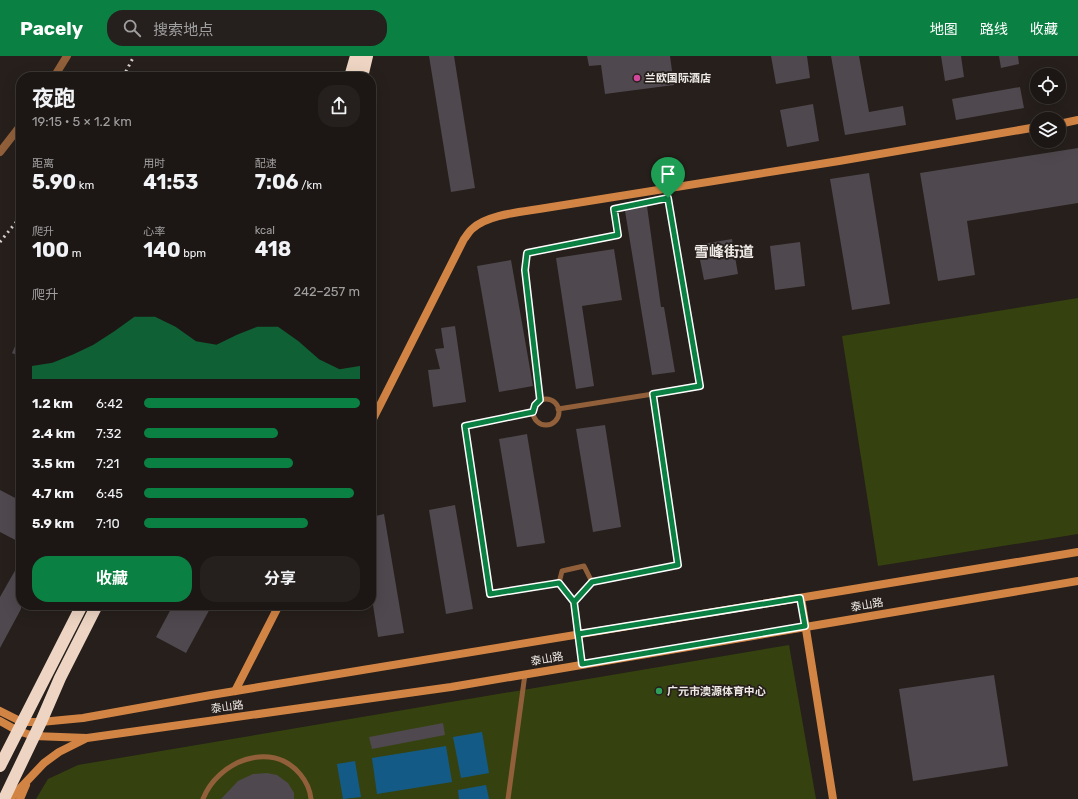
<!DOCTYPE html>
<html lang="zh">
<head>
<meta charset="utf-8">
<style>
	body { margin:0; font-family:Rubik,"Noto Sans SC",sans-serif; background:#25201d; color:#f1f3f6; height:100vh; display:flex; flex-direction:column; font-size:15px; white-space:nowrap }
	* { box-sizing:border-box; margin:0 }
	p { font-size:13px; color:#a09fa0 }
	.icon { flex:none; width:22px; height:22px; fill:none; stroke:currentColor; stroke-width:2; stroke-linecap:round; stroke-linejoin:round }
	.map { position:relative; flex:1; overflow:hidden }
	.details { position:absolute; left:16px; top:16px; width:360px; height:538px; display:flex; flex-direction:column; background:#1c1714; border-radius:16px; box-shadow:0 4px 16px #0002,0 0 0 1px #3a3634 }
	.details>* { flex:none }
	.fabs { position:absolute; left:1030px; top:12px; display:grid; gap:8px }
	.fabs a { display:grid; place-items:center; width:36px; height:36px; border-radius:50%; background:#1c1714; box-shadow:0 4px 16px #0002,0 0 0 1px #3a3634; font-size:20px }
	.pin { position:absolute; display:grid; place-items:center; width:34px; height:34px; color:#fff; margin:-41px -17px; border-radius:50% 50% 50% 0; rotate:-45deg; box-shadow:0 0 4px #0007 }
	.pin .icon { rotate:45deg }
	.round { display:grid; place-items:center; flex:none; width:42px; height:42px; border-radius:16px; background:#25201d }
	.headline { display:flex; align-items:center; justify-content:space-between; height:68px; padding:0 16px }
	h1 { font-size:22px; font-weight:700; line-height:30px }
	.figures { display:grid; grid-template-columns:repeat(3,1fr); gap:6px; height:68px; padding:4px 16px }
	.figures div { display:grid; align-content:center }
	.figures b { font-size:20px; font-weight:700 }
	.figures small { font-size:11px; font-weight:400 }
	.figures p { font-size:11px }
	.chart { height:112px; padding:8px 16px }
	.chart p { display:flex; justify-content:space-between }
	.chart svg { width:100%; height:72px; margin-top:4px; fill:#0b8043; opacity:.7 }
	.action { display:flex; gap:8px; margin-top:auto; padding:8px 16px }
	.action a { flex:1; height:46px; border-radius:16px; background:#0b8043; color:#fff; font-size:16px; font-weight:700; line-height:46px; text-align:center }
	.action a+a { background:#25201d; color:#f1f3f6 }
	ul { padding:0 16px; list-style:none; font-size:13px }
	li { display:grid; grid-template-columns:64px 48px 1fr; align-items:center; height:30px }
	li i { height:10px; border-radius:5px; background:#0b8043 }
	header { display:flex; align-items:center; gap:24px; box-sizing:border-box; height:56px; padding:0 20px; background:#0b8043; color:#fff }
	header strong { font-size:19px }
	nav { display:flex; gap:22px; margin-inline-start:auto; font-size:14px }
	.search { width:280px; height:36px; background:#25201d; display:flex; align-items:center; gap:10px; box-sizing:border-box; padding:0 14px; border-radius:16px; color:#a09fa0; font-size:15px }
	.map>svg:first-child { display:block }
</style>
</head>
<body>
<header>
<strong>Pacely</strong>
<div class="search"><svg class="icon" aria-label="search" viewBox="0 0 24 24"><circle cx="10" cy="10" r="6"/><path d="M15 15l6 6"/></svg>搜索地点</div>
<nav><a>地图</a><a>路线</a><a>收藏</a></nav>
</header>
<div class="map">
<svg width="1078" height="743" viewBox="0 0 1078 743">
	<rect width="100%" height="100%" fill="#261f1b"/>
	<g fill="#35420f">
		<polygon points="1078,242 1078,478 878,510 842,280"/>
		<polygon points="789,589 816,743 36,743 48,723 78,709"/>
	</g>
	<g fill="#145a87">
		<polygon points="482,676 489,717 461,722 453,681"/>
		<polygon points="446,690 452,726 377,738 372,702"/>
		<polygon points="355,705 361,741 343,743 337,708"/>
		<polygon points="486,729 489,743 459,743 458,734"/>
	</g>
	<g fill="#4f484e">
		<polygon points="429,0 454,0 475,132 451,136"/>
		<polygon points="587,0 670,0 674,29 605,38 601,9 589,10"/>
		<polygon points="771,0 807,0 810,22 776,28"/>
		<polygon points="831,0 859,0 869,56 903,50 906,69 845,79"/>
		<polygon points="941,0 961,0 964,21 945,25"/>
		<polygon points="999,0 1018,0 1019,8 1001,12"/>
		<polygon points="1020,31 1024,52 956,64 952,43"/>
		<polygon points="813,48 819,85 787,91 780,54"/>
		<polygon points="1078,92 1078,147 967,165 975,219 938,225 920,117"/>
		<polygon points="869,117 890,248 852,254 830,123"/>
		<polygon points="647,150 661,251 664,251 675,316 652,319 625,155"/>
		<polygon points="732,183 738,218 704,224 697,189"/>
		<polygon points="800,186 805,230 775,234 770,190"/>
		<polygon points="614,193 622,244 582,250 594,330 576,333 556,202"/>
		<polygon points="511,204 533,330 499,336 477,210"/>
		<polygon points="455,270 466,346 433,351 428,314 440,313 435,293 444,292 441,272"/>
		<polygon points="21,277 21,301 12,297"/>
		<polygon points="605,369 621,471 593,476 576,373"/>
		<polygon points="527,378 545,487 517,491 499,383"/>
		<polygon points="0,434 21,445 21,487 0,476"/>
		<polygon points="455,449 473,553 446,558 429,454"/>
		<polygon points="384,458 404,577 378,581 371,536 371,461"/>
		<polygon points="21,504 21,553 0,592 0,541"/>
		<polygon points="173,549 212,549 186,597 156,581"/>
		<polygon points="994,619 1008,710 913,725 899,633"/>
		<polygon points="443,667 445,679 372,693 369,681"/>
		<polygon points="267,717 277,719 288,727 294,737 294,743 221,743 238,725 253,718"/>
	</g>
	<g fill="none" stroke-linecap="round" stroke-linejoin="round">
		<g stroke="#91603a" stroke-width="5">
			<circle cx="546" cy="356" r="13"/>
			<polyline points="540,344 525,214 527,197 618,179 614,153 668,142 699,330 653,338"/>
			<polyline points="533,356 465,369 490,538 559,527 562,515 584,510 592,526 678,509 653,338 558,353"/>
			<polyline points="559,527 574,546 592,526"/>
			<polyline points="574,546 582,608"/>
			<path d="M203 743C217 706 271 683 300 718 306 725 310 734 311 743"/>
			<polyline points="508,743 525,618"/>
		</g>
		<g stroke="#91603a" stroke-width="8">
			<polyline points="54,21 67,0"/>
			<polyline points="0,96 21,69"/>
		</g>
		<g stroke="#d28444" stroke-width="8">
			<polyline points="1059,68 1078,64"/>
			<path d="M371 367 464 183C467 180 469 175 472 173 486 159 520 156 539 153L839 105 1037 71"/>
			<polyline points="801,542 833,743"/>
			<polyline points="235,635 279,549"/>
			<polyline points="0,655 22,666 41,666 83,662 211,639 1078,496"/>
			<polyline points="0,665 18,675 34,680 87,682 451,631 1078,525"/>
			<polyline points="10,743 44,707 59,696 85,683"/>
			<polyline points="20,743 26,729"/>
		</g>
		<g stroke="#eed5c3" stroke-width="12">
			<polyline points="350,21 356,0"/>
			<polyline points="362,21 367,0"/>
			<polyline points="0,710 82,549"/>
			<polyline points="4,743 41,666 60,622 97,549"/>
		</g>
		<g stroke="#d8d3d0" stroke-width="3" stroke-dasharray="2 4" stroke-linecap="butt">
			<polyline points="123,21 134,0"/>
			<polyline points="0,186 21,160"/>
		</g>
	</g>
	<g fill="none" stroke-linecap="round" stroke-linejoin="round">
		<g stroke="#fff" stroke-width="8">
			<polyline id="route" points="668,142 700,330 653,338 678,509 592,526 574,546 582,608 805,570 800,542 578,578 574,546 559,527 490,538 465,370 533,356 535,349 540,344 525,214 527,197 618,179 614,153 668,142"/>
		</g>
		<use href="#route" stroke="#0b8043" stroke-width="5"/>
	</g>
	<circle fill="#d1479c" stroke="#261f1b" stroke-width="1.5" cx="637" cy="22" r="4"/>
	<circle fill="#2e9e5b" stroke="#261f1b" stroke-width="1.5" cx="659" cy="635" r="4"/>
	<g text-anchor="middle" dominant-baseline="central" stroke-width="3.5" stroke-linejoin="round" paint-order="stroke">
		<g font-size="11" font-weight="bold" fill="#efeae7" stroke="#261f1b" text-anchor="start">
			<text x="645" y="22">兰欧国际酒店</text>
			<text x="667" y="635">广元市澳源体育中心</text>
		</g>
		<g font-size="11" fill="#efeae7" stroke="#261f1b">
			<text transform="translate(867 549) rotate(-10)">泰山路</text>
			<text transform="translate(547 603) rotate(-10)">泰山路</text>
			<text transform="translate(227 651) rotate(-8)">泰山路</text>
		</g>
		<g font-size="15" font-weight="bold" fill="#efeae7" stroke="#261f1b">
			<text x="724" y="196">雪峰街道</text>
		</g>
	</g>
</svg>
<div class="fabs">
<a><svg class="icon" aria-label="locate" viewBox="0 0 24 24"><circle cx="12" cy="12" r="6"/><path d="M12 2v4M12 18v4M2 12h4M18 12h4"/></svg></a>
<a><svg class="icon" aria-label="layers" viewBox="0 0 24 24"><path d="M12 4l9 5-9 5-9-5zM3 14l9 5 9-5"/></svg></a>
</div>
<div class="pin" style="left:668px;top:142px;background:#1e9e55"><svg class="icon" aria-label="arrive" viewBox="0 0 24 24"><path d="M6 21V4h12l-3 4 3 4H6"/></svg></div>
<section class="details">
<div class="headline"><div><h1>夜跑</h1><p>19:15 · 5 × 1.2 km</p></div><a class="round"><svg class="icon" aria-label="share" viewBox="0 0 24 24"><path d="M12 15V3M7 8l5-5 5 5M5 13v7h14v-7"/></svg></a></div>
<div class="figures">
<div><p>距离</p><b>5.90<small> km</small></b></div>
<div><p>用时</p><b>41:53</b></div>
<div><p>配速</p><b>7:06<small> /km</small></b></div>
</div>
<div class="figures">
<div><p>爬升</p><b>100<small> m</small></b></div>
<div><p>心率</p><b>140<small> bpm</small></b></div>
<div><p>kcal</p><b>418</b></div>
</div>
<div class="chart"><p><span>爬升</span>242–257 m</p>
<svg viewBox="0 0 160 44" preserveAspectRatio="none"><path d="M0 44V36L10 34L20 29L30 23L40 15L50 6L60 6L70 12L80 21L90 23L100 17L110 12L120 12L130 21L140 32L150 38L160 36V44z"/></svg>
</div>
<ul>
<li><b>1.2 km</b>6:42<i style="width:100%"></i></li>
<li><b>2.4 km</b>7:32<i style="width:62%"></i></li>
<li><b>3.5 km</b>7:21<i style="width:69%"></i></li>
<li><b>4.7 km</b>6:45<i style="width:97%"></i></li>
<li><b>5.9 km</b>7:10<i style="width:76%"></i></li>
</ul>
<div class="action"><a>收藏</a><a>分享</a></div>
</section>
</div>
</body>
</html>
